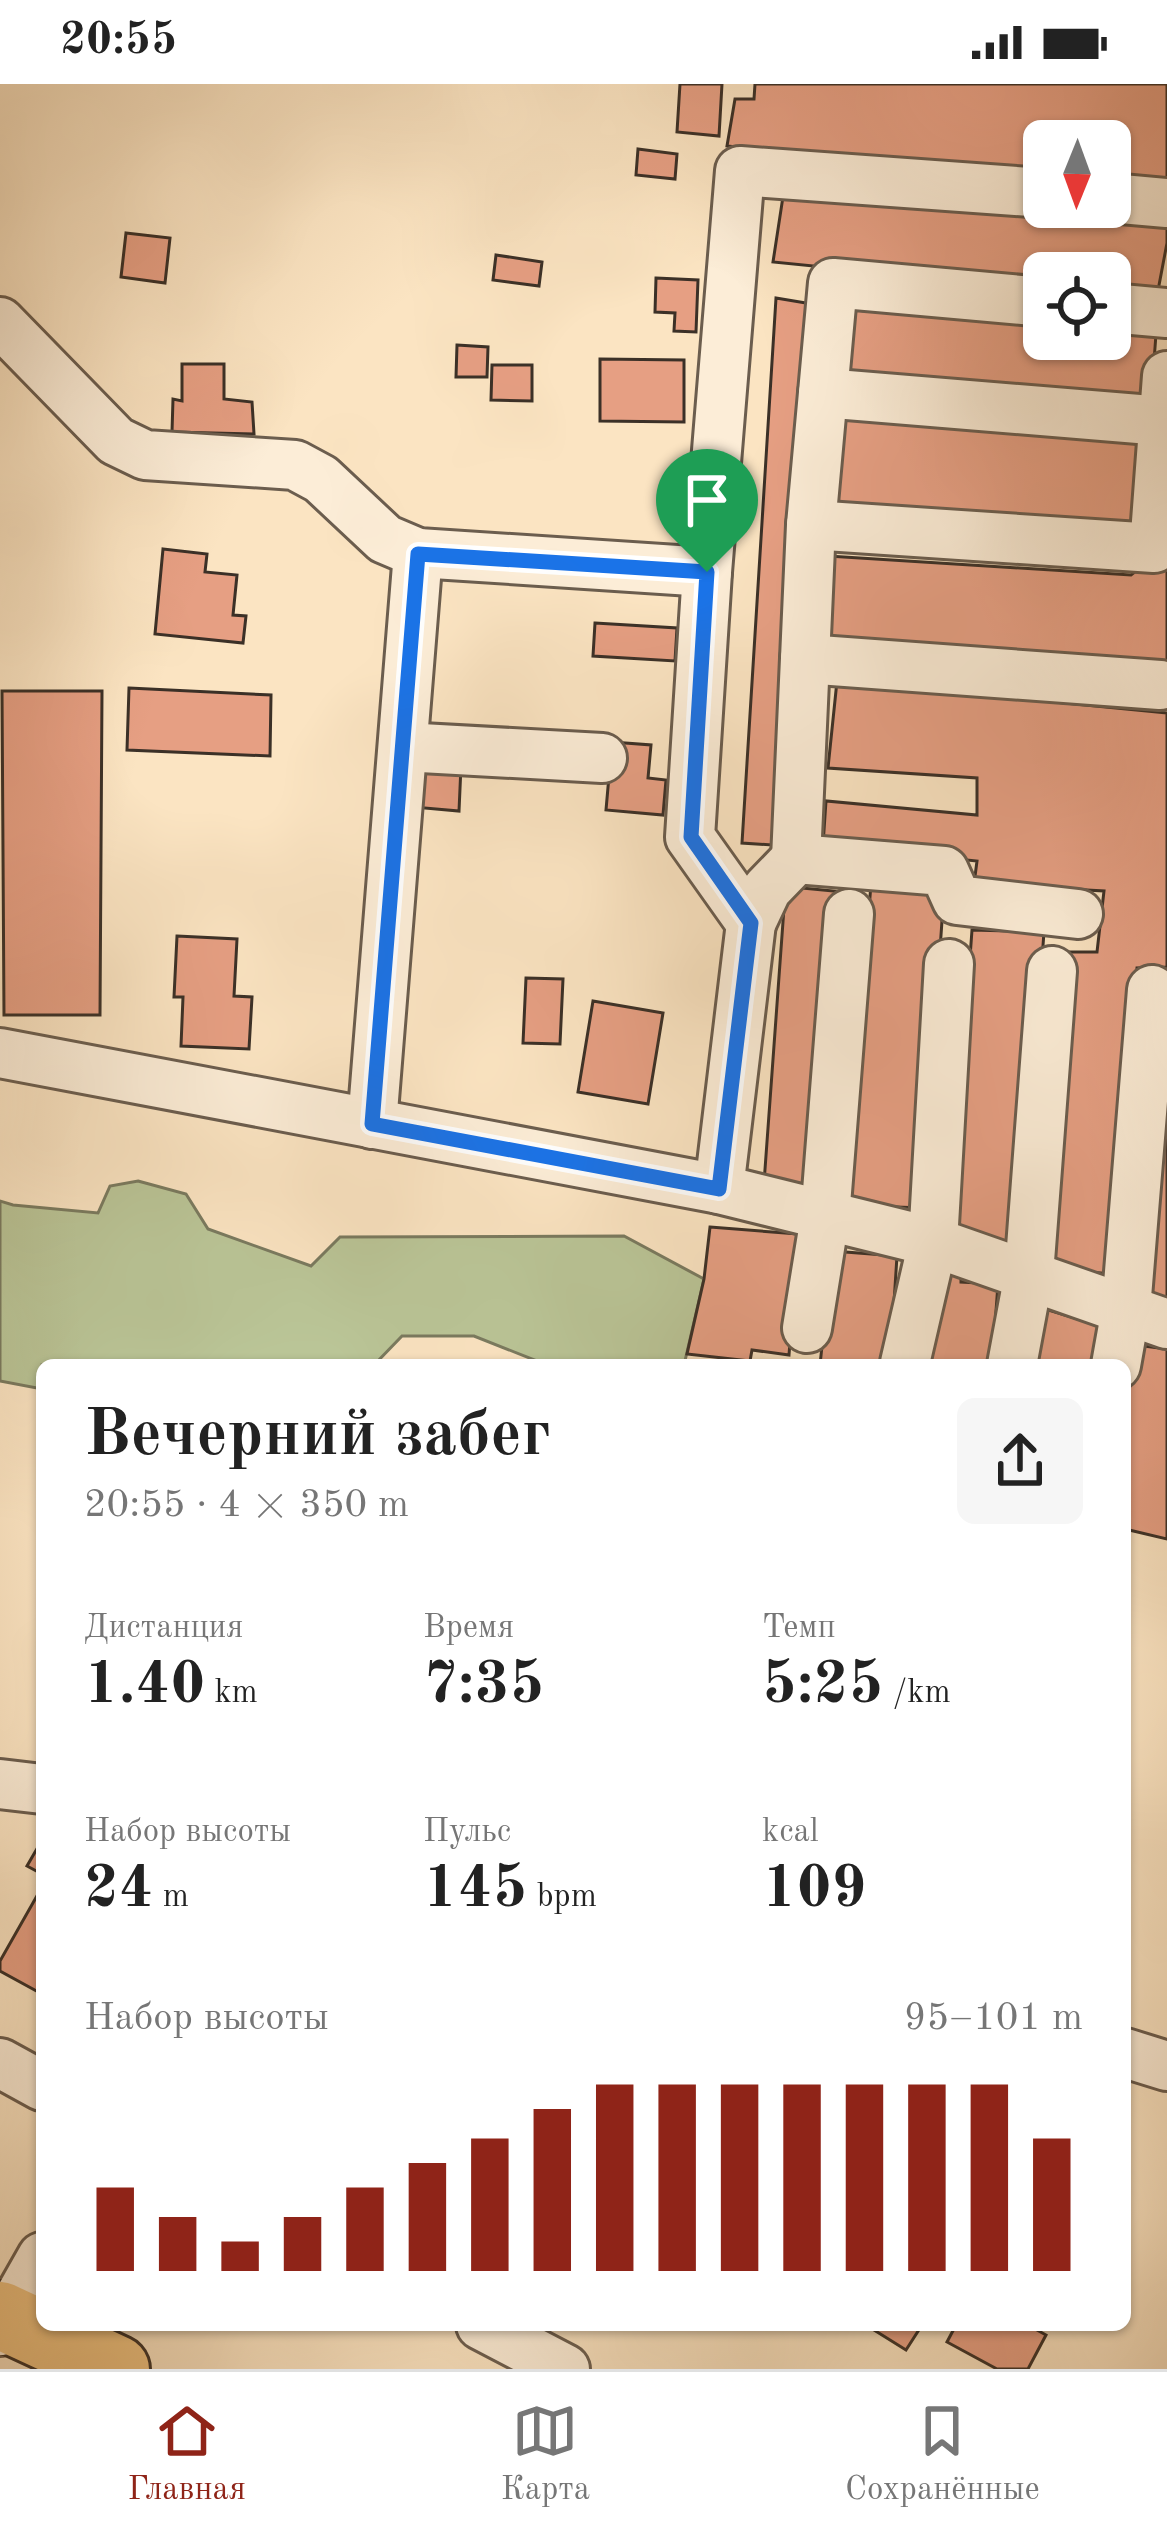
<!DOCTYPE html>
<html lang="ru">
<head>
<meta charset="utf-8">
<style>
	body { margin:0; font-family:"Old Standard TT",serif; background:#f6f6f6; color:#222; height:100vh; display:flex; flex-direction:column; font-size:45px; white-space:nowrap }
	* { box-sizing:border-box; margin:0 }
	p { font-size:39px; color:#767676 }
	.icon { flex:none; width:66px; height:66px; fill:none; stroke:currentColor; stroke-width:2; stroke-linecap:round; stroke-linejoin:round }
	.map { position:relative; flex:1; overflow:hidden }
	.panel { position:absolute; left:36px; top:1275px; width:1095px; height:972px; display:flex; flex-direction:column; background:#fff; border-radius:18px; box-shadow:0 3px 9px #0004 }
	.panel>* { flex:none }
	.needle { width:78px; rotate:181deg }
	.controls { position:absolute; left:1023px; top:36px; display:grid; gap:24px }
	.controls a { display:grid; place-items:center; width:108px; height:108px; border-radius:18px; background:#fff; box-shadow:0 3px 9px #0004; font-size:60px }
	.pin { position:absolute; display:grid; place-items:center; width:102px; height:102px; color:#fff; margin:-123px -51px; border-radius:50% 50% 50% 0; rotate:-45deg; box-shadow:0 0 12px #0007 }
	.pin .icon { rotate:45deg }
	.round { display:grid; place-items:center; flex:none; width:126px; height:126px; border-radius:18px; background:#f6f6f6 }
	.overview { display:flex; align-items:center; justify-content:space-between; height:204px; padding:0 48px }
	h1 { font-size:66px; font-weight:600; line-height:90px }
	.stats { display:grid; grid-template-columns:repeat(3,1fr); gap:18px; height:204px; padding:12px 48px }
	.stats div { display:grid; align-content:center }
	.stats b { font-size:60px; font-weight:600 }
	.stats small { font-size:33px; font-weight:400 }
	.stats p { font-size:33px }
	.chart { height:336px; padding:24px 48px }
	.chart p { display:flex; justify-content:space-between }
	.chart svg { width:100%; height:216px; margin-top:12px; stroke:#8f2418; stroke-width:6 }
	.status { display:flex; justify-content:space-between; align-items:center; height:84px; padding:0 60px; background:#fff; direction:ltr }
	.status svg { height:33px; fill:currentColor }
	.menu { display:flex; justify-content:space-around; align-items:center; height:168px; border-top:3px solid #e0e0e0; background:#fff; font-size:33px; color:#767676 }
	.menu a { display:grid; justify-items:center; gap:6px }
	.menu .selected { color:#8f2418 }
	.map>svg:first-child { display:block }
</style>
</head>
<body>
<div class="status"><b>20:55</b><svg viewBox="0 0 49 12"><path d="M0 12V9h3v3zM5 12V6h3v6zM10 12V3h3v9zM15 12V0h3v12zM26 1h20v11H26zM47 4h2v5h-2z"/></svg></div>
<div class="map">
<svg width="1167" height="2285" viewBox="0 0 1167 2285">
	<rect width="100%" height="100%" fill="#fbe4c2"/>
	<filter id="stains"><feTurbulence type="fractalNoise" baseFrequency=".00167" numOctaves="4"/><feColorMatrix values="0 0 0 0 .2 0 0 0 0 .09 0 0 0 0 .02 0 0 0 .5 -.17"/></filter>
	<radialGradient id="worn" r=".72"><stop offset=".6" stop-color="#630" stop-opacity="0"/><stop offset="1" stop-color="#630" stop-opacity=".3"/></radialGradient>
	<polygon fill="#bac597" stroke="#7a7a5f" stroke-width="3" points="138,1097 186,1110 208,1145 311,1182 340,1153 624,1152 704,1195 684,1281 547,1281 474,1252 402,1252 374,1281 42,1281 42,1305 0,1297 0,1117 13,1121 98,1129 110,1102"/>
	<g fill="#e69f83" stroke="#3b3027" stroke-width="3">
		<polygon points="680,0 722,0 719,52 677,48"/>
		<polygon points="755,0 1167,0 1167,103 1110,97 1110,57 1044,57 1044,91 727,62 735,15 754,15"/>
		<polygon points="638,65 677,70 675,95 636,91"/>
		<polygon points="784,106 1167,136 1167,159 1156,217 1110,212 1110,189 1044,189 1044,205 773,178"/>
		<polygon points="126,149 170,154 165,199 121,193"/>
		<polygon points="496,171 542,178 539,202 493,196"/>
		<polygon points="656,194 698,196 696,248 674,247 675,229 655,228"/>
		<polygon points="776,214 812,220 786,762 742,759"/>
		<polygon points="842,225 1044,241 1044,255 1110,255 1110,247 1156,250 1151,318 840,296"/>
		<polygon points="457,261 488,263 487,293 456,293"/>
		<polygon points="600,275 684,276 684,338 600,337"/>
		<polygon points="182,280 224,280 224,315 252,318 254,350 172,348 173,315 182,317"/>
		<polygon points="492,281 532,281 532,317 491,316"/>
		<polygon points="835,332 1144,350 1142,448 828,425"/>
		<polygon points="163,465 207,470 205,488 237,491 233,531 246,532 243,559 155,550"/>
		<polygon points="828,472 1131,491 1146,479 1167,477 1167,582 817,558"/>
		<polygon points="595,539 677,544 675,577 593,572"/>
		<polygon points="837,597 1167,629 1167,883 1137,884 1114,1190 1047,1185 1070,868 1097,868 1104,807 974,800 977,777 823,761 826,717 977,731 977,694 828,684"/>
		<polygon points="129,604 271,611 270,672 127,666"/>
		<polygon points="2,607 102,607 100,931 4,931"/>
		<polygon points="612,658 651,661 648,694 666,696 663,731 606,726"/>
		<polygon points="417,679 461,682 459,727 413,723"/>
		<polygon points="871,800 944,808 922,1124 846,1121"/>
		<polygon points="802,804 844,808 815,1110 764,1099 784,824"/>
		<polygon points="972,846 1044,848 1021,1159 950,1149"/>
		<polygon points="177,852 237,855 234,912 252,913 249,965 181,962 183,913 174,913"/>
		<polygon points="526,894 563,895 560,960 523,959"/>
		<polygon points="593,917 663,929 648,1020 578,1008"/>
		<polygon points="1167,994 1167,1226 1148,1222"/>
		<polygon points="710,1143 798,1150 789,1271 752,1266 750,1277 687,1270 704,1195"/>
		<polygon points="832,1167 897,1172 890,1281 820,1281"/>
		<polygon points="929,1181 961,1184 961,1198 998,1200 992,1281 922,1281"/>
		<polygon points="1029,1220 1104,1243 1101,1281 1025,1281"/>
		<polygon points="1128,1260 1167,1265 1167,1455 1125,1445 1125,1290"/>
		<polygon points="42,1756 42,1790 27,1782"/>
		<polygon points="42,1803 42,1910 0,1887 0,1877"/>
		<polygon points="866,2241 922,2241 906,2266"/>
		<polygon points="956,2241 1028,2241 1046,2251 1028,2285 997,2285 947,2258"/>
	</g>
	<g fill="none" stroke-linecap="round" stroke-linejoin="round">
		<g stroke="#6b5d4e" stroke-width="54">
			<g id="minor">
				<polyline points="1110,114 1167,119"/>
				<polyline points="1110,224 1167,229"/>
				<polyline points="0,238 116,357 145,371 295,381 321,395 385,455 418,469 707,488"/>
				<polyline points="823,309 1163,337"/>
				<polyline points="811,441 1154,464 1167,292"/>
				<polyline points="805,575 1160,601"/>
				<polyline points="403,663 602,674"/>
				<polyline points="796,775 811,441 833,199 1044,218"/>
				<polyline points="751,839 767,805 796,775 944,787 957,816 1078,830"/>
				<polyline points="0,969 719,1105 933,1158 1167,1240"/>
				<polyline points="372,1040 418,469"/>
				<polyline points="719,1105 751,839 690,753 707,488 740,87 1044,109"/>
				<polyline points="807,1244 825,1133 849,830"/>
				<polyline points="905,1279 933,1158 949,880"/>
				<polyline points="1012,1281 1029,1190 1052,887"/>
				<polyline points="1116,1281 1126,1225 1152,906"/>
				<polyline points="0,1700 42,1705"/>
				<polyline points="1125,1969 1167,1982"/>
				<polyline points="0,1979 42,2002"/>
				<polyline points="481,2241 565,2285"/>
				<polyline points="0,2247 42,2173"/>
			</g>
		</g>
		<g stroke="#3b3027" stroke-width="72">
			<polyline id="highway" points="0,2231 116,2285"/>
		</g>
		<use href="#minor" stroke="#fcedd7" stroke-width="48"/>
		<use href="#highway" stroke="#eec281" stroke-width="66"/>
	</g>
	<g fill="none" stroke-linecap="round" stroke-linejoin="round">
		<g stroke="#fff" stroke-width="24">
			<polygon id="route" points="418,470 707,488 691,753 751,839 719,1105 372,1040"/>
		</g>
		<use href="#route" stroke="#1a73e8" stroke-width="15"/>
	</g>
	<rect width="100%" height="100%" filter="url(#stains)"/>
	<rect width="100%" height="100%" fill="url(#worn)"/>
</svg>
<div class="controls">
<a><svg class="needle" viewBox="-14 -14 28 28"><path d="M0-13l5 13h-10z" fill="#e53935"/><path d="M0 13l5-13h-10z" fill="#767676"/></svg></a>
<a><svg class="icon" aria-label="locate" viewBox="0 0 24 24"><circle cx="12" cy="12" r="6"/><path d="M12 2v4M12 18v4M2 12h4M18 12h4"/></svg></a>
</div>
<div class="pin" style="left:707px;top:488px;background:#1e9e55"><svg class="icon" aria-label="arrive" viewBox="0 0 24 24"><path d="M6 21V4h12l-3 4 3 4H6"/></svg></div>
<section class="panel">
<div class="overview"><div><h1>Вечерний забег</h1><p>20:55 · 4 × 350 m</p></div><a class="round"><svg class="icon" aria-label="share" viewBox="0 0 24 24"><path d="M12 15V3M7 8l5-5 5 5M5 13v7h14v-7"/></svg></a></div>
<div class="stats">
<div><p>Дистанция</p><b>1.40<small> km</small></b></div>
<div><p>Время</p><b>7:35</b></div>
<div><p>Темп</p><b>5:25<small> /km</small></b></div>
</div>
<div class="stats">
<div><p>Набор высоты</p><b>24<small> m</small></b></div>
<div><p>Пульс</p><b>145<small> bpm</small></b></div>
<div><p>kcal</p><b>109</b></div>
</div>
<div class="chart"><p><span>Набор высоты</span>95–101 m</p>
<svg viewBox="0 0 160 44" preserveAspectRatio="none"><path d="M5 44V27M15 44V33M25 44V38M35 44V33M45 44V27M55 44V22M65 44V17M75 44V11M85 44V6M95 44V6M105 44V6M115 44V6M125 44V6M135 44V6M145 44V6M155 44V17"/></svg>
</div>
</section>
</div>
<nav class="menu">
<a class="selected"><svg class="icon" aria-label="home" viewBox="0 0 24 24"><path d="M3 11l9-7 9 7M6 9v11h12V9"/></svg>Главная</a>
<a><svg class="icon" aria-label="map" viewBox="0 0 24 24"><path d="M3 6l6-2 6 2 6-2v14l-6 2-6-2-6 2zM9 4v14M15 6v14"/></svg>Карта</a>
<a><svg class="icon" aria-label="saved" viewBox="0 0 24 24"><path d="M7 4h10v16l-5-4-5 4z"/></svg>Сохранённые</a>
</nav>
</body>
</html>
